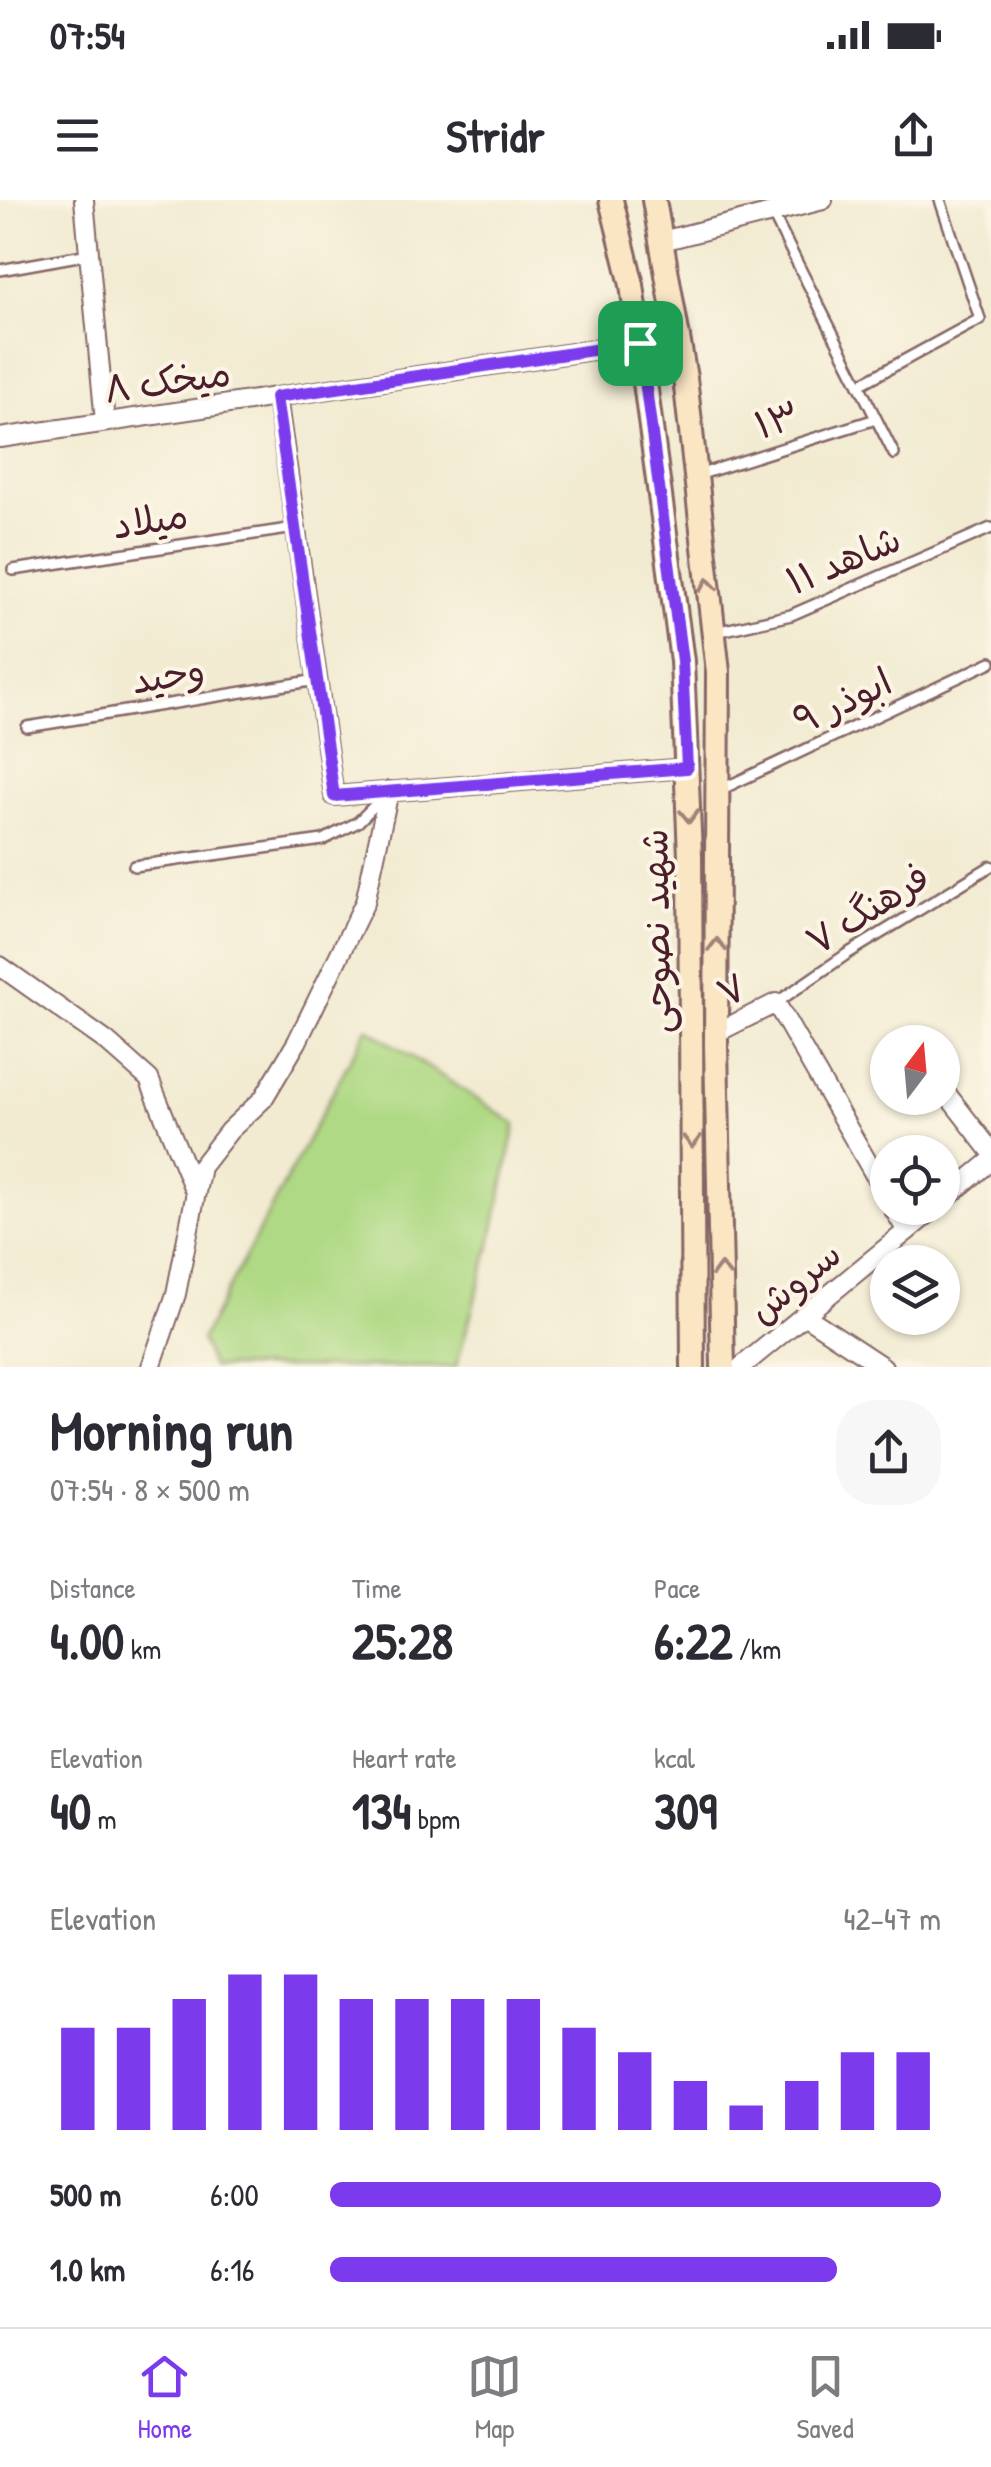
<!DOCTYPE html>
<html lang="en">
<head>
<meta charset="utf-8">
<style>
	body { margin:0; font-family:"Patrick Hand","Playpen Sans Arabic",sans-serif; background:#f7f7f7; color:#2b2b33; height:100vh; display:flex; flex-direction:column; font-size:38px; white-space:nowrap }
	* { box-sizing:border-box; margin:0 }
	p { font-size:32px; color:#7c7c81 }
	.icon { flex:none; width:55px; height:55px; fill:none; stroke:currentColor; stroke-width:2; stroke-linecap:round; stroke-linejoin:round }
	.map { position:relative; height:1167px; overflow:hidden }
	.panel { display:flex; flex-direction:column; background:#fff; flex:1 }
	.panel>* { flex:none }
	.needle { width:65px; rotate:16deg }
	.buttons { position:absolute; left:870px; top:825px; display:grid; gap:20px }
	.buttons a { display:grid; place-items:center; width:90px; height:90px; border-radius:50%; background:#fff; box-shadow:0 2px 8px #0004; font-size:50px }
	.pin { position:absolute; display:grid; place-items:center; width:85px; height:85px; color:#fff; margin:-42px; border-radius:20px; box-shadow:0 5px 15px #0006 }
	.round { display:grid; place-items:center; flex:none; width:105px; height:105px; border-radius:40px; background:#f7f7f7 }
	.summary { display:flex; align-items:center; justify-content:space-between; height:170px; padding:0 50px }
	h1 { font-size:55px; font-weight:800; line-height:75px }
	.stats { display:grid; grid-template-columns:repeat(3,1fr); gap:15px; height:170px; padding:10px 50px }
	.stats div { display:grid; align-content:center }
	.stats b { font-size:50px; font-weight:800 }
	.stats small { font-size:28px; font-weight:400 }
	.stats p { font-size:28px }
	.chart { height:280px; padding:20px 50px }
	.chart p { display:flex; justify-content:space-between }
	.chart svg { width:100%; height:180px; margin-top:10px; stroke:#7c3aed; stroke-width:6 }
	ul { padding:0 50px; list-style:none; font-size:32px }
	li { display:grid; grid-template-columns:160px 120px 1fr; align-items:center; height:75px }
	li i { height:25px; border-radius:12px; background:#7c3aed }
	.status { display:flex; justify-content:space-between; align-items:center; height:70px; padding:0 50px; background:#fff; direction:ltr }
	.status svg { height:28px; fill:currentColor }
	header { display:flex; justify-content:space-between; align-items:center; height:130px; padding:0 50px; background:#fff; font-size:45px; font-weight:800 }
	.menu { display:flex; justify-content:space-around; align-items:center; height:140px; border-top:2px solid #e1e1e2; background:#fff; font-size:28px; color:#7c7c81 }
	.menu a { display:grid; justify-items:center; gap:5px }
	.menu .current { color:#7c3aed }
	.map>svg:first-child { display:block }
</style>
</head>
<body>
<div class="status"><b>07:54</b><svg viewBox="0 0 49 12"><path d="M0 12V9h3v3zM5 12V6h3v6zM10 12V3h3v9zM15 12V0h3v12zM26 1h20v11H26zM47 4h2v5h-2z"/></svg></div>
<header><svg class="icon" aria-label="menu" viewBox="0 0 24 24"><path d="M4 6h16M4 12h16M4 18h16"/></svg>Stridr<svg class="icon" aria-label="share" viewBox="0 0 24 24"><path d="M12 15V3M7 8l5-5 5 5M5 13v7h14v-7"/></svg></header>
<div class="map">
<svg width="991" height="1167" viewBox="0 0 991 1167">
	<rect width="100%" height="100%" fill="#fcf5e5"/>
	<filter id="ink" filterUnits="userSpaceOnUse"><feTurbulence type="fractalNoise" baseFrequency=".01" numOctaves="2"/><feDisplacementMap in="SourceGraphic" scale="20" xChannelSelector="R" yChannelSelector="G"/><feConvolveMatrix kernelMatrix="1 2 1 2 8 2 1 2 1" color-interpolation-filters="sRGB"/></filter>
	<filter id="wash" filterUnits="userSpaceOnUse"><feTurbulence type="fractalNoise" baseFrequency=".0048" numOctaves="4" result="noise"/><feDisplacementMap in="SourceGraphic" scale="40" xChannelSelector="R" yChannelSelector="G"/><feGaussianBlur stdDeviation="2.25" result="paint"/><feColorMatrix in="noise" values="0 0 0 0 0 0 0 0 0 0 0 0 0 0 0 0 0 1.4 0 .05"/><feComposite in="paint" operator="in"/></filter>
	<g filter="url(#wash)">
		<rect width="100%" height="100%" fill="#f2ebd2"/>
		<polygon fill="#afd984" stroke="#7c7c58" stroke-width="2.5" points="367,828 516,924 490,1047 456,1167 212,1167 201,1140"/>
	</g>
	<g filter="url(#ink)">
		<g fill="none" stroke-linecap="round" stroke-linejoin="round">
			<g stroke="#856665" stroke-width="14">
				<g id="service">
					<polyline points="772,13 894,254"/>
					<polyline points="0,70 89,54"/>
					<polyline points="859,185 980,119 940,0"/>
					<polyline points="698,275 876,219"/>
					<polyline points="13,370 295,328"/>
					<polyline points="716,432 791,415 991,328"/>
					<polyline points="27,527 317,480"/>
					<polyline points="720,590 991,462"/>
					<polyline points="134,666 323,640 358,622 384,596"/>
					<polyline points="776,803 847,754 991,666"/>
				</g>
			</g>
			<g stroke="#856665" stroke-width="22">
				<g id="minor">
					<polyline points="84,0 105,222"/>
					<polyline points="662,41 823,0"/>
					<polyline points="277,197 334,596 687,568"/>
					<polyline points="0,238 640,143"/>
					<polyline points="0,766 106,841 149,879 195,992"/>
					<polyline points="716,833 776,803 888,998"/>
					<polyline points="942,888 991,951"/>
					<polyline points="942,1001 991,961"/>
					<polyline points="893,1008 907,1031"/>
					<polyline points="804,1115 883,1167"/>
					<polyline points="151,1167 176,1094 201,967 229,931 263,899 297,842 365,702 389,591"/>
					<polyline points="741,1167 935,1008"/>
				</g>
			</g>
			<g stroke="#856665" stroke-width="28">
				<g id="secondary">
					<polyline points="611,0 632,85 682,461 690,656 693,1167"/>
					<polyline points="654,0 685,178 718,472 716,846 723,1167"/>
				</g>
			</g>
			<use href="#service" stroke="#fff" stroke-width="9"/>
			<use href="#minor" stroke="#fff" stroke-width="18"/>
			<use href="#secondary" stroke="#fbe6c4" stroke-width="22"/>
		</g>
		<defs><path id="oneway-chevron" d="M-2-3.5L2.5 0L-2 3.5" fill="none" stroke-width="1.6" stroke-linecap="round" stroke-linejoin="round" transform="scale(2.5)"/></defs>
		<g stroke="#a28278">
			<use href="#oneway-chevron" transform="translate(708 385) rotate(-96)"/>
			<use href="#oneway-chevron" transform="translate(689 616) rotate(88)"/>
			<use href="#oneway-chevron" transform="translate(717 745) rotate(-90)"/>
			<use href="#oneway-chevron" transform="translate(692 941) rotate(90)"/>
			<use href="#oneway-chevron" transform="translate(721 1070) rotate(-91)"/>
		</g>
	</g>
	<g fill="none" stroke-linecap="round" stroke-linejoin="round" filter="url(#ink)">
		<g stroke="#fff" stroke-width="20">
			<polygon id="route" points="640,143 682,461 687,568 334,596 276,197"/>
		</g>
		<use href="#route" stroke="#7c3aed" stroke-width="12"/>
	</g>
	<g text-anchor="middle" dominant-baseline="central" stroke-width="8" stroke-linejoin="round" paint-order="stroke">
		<g font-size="38" fill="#4a1f2b" stroke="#fcf5e5">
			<text transform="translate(167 180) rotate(-8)">میخک ۸</text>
			<text transform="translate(777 219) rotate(-18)">۱۳</text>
			<text transform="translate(150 319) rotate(-9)">میلاد</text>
			<text transform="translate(843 359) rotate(-23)">شاهد ۱۱</text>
			<text transform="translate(168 474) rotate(-9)">وحید</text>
			<text transform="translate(842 500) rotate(-25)">ابوذر ۹</text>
			<text transform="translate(867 708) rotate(-32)">فرهنگ ۷</text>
			<text transform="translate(655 731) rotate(-91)">شهید نصوحی</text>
			<text transform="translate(731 789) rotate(-27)">۷</text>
			<text transform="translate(794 1081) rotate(-39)">سروش</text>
		</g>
	</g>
</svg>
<div class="buttons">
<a><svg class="needle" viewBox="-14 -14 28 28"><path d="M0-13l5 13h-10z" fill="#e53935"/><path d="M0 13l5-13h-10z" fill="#7c7c81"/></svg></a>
<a><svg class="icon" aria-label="locate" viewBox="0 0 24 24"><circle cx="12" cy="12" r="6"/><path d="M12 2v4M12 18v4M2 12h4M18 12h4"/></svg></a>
<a><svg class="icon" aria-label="layers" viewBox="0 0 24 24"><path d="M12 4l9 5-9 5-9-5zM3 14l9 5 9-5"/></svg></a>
</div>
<div class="pin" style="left:640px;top:143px;background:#1e9e55"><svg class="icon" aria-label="arrive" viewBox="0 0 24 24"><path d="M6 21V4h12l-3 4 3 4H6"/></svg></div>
</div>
<section class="panel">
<div class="summary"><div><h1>Morning run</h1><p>07:54 · 8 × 500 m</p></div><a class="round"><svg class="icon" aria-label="share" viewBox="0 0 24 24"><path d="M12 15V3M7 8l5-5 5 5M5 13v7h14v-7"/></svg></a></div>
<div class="stats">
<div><p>Distance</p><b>4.00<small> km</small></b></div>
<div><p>Time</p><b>25:28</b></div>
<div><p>Pace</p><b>6:22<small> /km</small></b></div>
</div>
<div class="stats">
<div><p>Elevation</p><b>40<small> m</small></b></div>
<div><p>Heart rate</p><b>134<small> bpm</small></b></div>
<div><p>kcal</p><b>309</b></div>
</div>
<div class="chart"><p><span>Elevation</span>42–47 m</p>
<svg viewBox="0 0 160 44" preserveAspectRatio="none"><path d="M5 44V19M15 44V19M25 44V12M35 44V6M45 44V6M55 44V12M65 44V12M75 44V12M85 44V12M95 44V19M105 44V25M115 44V32M125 44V38M135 44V32M145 44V25M155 44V25"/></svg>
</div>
<ul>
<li><b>500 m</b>6:00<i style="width:100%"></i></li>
<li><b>1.0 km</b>6:16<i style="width:83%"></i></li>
</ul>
</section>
<nav class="menu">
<a class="current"><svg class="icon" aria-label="home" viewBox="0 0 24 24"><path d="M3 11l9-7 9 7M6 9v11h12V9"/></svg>Home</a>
<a><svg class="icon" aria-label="map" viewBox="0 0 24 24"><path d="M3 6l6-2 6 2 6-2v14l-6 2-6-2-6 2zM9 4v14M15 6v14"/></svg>Map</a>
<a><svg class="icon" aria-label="saved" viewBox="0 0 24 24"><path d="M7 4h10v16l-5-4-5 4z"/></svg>Saved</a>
</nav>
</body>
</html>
